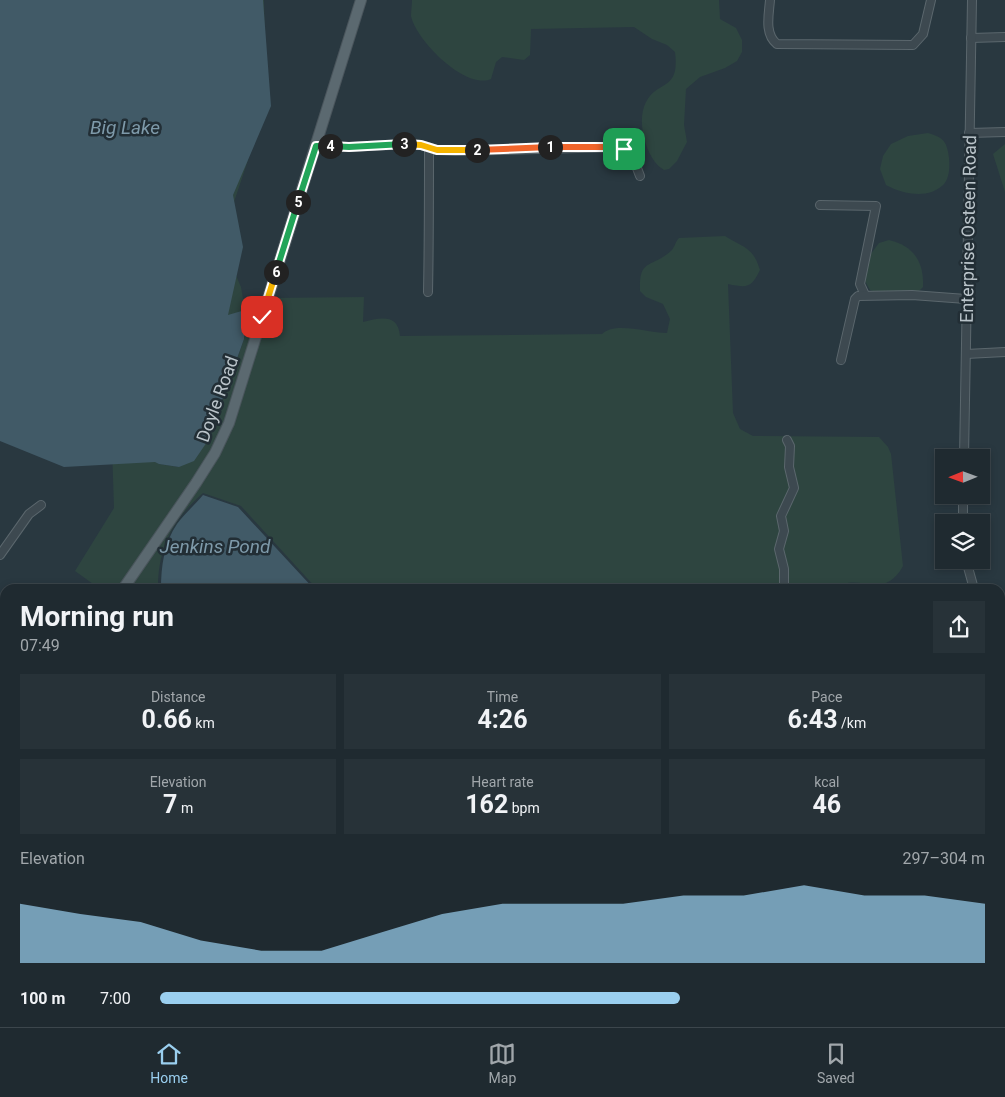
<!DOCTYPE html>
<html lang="en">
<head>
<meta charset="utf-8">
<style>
	body { margin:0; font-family:Roboto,sans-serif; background:#273238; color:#f1f3f6; height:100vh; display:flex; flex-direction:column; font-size:19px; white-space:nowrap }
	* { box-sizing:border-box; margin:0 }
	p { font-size:16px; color:#a1a7ab }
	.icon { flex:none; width:28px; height:28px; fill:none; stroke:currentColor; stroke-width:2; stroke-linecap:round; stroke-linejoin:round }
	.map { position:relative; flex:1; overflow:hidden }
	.details { position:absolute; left:0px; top:584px; width:1005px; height:444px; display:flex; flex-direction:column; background:#1f2a30; border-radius:15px 15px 0 0; box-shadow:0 2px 8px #0003,0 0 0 1px #3c464c }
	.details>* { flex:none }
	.needle { width:32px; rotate:269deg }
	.fabs { position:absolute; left:935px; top:449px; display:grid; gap:10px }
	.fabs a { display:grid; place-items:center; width:55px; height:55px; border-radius:0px; background:#1f2a30; box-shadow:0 2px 8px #0003,0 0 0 1px #3c464c; font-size:25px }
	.pin { position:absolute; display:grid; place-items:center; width:42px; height:42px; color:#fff; margin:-21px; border-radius:10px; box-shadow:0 2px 8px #0006 }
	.km { position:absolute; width:25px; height:25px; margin:-12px; border-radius:50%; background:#222; color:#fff; font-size:14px; line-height:25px; text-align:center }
	.round { display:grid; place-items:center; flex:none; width:52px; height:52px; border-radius:0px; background:#273238 }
	.headline { display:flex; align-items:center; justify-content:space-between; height:85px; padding:0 20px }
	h1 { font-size:28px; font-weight:700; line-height:38px }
	.metrics { display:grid; grid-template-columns:repeat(3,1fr); gap:8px; height:85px; padding:5px 20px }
	.metrics div { display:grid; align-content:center; border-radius:0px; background:#273238; text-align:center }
	.metrics b { font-size:25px; font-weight:700 }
	.metrics small { font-size:14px; font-weight:400 }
	.metrics p { font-size:14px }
	.chart { height:140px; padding:10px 20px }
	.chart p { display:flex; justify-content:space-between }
	.chart svg { width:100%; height:90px; margin-top:5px; fill:#9acfef; opacity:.7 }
	ul { padding:0 20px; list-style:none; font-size:16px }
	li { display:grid; grid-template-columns:80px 60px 1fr; align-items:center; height:38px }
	li i { height:12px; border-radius:6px; background:#9acfef }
	.dock { display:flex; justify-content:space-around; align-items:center; height:70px; border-top:1px solid #3c464c; background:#1f2a30; font-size:14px; color:#a1a7ab }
	.dock a { display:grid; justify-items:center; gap:2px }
	.dock .on { color:#9acfef }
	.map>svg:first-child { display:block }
</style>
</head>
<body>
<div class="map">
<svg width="1005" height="1027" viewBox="0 0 1005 1027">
	<rect width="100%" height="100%" fill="#293840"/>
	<g fill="#2e4540" fill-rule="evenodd">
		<path d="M119 0H264L265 47 248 160 232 208 234 271 241 287 243 299 265 298 227 422 213 452 119 589H100L75 571 114 508 112 447 0 417ZM245 310 244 339 221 405 179 467 159 464 225 317Z"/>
		<path d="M412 0H719L720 19 736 28 742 40V52L737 61 725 68 700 77 686 89 684 125 687 142 677 161 669 169 664 170C661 168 657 165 655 162 644 148 637 119 646 102 658 79 680 92 675 52L667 45 652 39 634 27 531 29 530 55 524 60 502 57 496 62 491 79C465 90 416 40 411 16 411 11 412 5 412 0Z"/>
		<path d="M928 133C934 135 942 137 945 143 950 152 952 176 944 184 929 200 902 194 886 185L880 169 883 156 891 144 908 136Z"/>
		<polygon points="1005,144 1005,192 993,154"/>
		<path d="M725 236C744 248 753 247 760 270 751 288 748 288 728 284L733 413 740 429 753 436 879 437 888 447 891 454 903 566C883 603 856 570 836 589H317L241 506 203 493C172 520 158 548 158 589H126L218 454 271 298 364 297 363 322C380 318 398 313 400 336L602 334C615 321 648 333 667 333L670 319 663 304 646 297 640 291C639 258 650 269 671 251 675 247 675 242 679 238Z"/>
		<path d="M889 240C914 246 924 262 923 287L916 294 879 293 870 290 865 281V274L870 255 879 243Z"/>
		<polygon points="5,764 5,827 0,836 0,772"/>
		<polygon points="446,1022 543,1022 547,1027 446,1027"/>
		<polygon points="95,1023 134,1023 134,1027 96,1027"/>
	</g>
	<g fill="#415a67">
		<polygon points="0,0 263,0 271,106 233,195 243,247 228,315 245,310 244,339 207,442 194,461 179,467 159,464 155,462 64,467 0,441"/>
		<path d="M203 495 238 507 314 589H161C161 567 164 543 177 524 184 514 195 505 203 495Z"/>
		<polygon points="23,1022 95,1023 96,1027 18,1027"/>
	</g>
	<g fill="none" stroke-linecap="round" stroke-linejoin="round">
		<g stroke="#5b676d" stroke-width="10">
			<g id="minor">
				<path d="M770 0C769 14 764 34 777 44L913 45 923 34 931 0"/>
				<polyline points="971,38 1005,37"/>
				<polyline points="969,133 1005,132"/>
				<polyline points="316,146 349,147 410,144 421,145 437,150 455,151 618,147 632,155 640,176"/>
				<polyline points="820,205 876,206 860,284 865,295"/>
				<path d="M428 292C429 244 429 196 429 148"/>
				<polyline points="966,354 1005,352"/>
				<polyline points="841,360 855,299 858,296 912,295 966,299"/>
				<polyline points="964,458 972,0"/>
				<polyline points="963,495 963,522"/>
				<polyline points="0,555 29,514 41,505"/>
				<polyline points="966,560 974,589"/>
				<polyline points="784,589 784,569 779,549 784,531 781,516 794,488 789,467 790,446 787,440"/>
				<polyline points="1000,782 1005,826"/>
				<polyline points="0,850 5,853"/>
				<polyline points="1000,913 1005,914"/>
				<polyline points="1000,979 1005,966"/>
				<polyline points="265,1022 271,1027"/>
				<polyline points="331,1027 332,1022"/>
				<polyline points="443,1027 443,1022"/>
				<polyline points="970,1027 973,1022"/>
			</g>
		</g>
		<g stroke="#4a555c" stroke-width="12">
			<g id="major">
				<polyline points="123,589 196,483 215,453 229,423 361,0"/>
				<polyline points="0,764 5,757"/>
			</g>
		</g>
		<use href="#minor" stroke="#3d4950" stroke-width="8"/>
		<use href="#major" stroke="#5b6970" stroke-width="10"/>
	</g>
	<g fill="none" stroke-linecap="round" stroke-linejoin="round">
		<g stroke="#fff" stroke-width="10">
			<polyline id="split-1" points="550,147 618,147 624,149"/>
		</g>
		<g stroke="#fff" stroke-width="10">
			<polyline id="split-2" points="477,150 550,147"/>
		</g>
		<g stroke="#fff" stroke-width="10">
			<polyline id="split-3" points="404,144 421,145 437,150 477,150"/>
		</g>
		<g stroke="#fff" stroke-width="10">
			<polyline id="split-4" points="330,146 349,147 404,144"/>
		</g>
		<g stroke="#fff" stroke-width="10">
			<polyline id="split-5" points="298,202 316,146 330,146"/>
		</g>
		<g stroke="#fff" stroke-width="10">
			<polyline id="split-6" points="276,272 298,202"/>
		</g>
		<g stroke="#fff" stroke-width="10">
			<polyline id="split-7" points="262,317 276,272"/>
		</g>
		<use href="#split-1" stroke="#f0652b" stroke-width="6"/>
		<use href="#split-2" stroke="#f0652b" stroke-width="6"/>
		<use href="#split-3" stroke="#f5b400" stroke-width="6"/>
		<use href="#split-4" stroke="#22a559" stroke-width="6"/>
		<use href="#split-5" stroke="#22a559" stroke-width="6"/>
		<use href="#split-6" stroke="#22a559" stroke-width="6"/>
		<use href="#split-7" stroke="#f5b400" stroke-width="6"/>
	</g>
	<g text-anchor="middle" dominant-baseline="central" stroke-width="5" stroke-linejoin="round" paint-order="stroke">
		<g font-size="18" fill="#bac4ca" stroke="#222e35">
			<text transform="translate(968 229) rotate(-89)">Enterprise Osteen Road</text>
			<text transform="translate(217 399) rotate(-70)">Doyle Road</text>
		</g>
		<g font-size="19" font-style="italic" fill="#7e9aaa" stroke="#222e35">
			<text x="125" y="127">Big Lake</text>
			<text x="215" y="546">Jenkins Pond</text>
		</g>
	</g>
</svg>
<div class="fabs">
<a><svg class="needle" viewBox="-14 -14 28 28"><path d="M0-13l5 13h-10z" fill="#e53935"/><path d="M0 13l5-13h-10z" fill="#a1a7ab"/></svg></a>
<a><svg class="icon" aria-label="layers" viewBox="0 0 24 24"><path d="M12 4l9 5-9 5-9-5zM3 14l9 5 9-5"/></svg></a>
</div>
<div class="pin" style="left:624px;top:149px;background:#1e9e55"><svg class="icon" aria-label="arrive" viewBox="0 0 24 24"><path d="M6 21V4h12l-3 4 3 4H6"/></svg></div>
<div class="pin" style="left:262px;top:317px;background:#d93025"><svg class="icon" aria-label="check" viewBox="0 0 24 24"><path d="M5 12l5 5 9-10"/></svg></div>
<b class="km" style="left:550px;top:147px">1</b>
<b class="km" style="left:477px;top:150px">2</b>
<b class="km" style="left:404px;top:144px">3</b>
<b class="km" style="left:330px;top:146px">4</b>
<b class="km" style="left:298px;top:202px">5</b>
<b class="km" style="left:276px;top:272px">6</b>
<section class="details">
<div class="headline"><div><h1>Morning run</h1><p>07:49</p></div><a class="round"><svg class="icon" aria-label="share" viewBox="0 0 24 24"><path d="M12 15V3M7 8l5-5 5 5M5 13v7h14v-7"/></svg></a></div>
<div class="metrics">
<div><p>Distance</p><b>0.66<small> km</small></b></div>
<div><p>Time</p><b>4:26</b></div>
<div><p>Pace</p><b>6:43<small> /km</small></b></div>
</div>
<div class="metrics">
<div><p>Elevation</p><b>7<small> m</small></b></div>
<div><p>Heart rate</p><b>162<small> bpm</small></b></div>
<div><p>kcal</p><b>46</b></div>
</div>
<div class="chart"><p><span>Elevation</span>297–304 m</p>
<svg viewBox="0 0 160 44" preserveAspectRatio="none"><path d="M0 44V15L10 20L20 24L30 33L40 38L50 38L60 29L70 20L80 15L90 15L100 15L110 11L120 11L130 6L140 11L150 11L160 15V44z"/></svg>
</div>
<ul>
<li><b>100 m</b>7:00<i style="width:63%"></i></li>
</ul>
</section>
</div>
<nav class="dock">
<a class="on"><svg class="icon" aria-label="home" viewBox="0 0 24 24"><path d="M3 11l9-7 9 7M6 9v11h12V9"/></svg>Home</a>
<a><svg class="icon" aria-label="map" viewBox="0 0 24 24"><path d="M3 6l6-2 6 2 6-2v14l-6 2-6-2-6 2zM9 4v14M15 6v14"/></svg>Map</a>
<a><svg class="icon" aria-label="saved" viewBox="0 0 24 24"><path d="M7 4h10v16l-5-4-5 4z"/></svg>Saved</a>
</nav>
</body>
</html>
